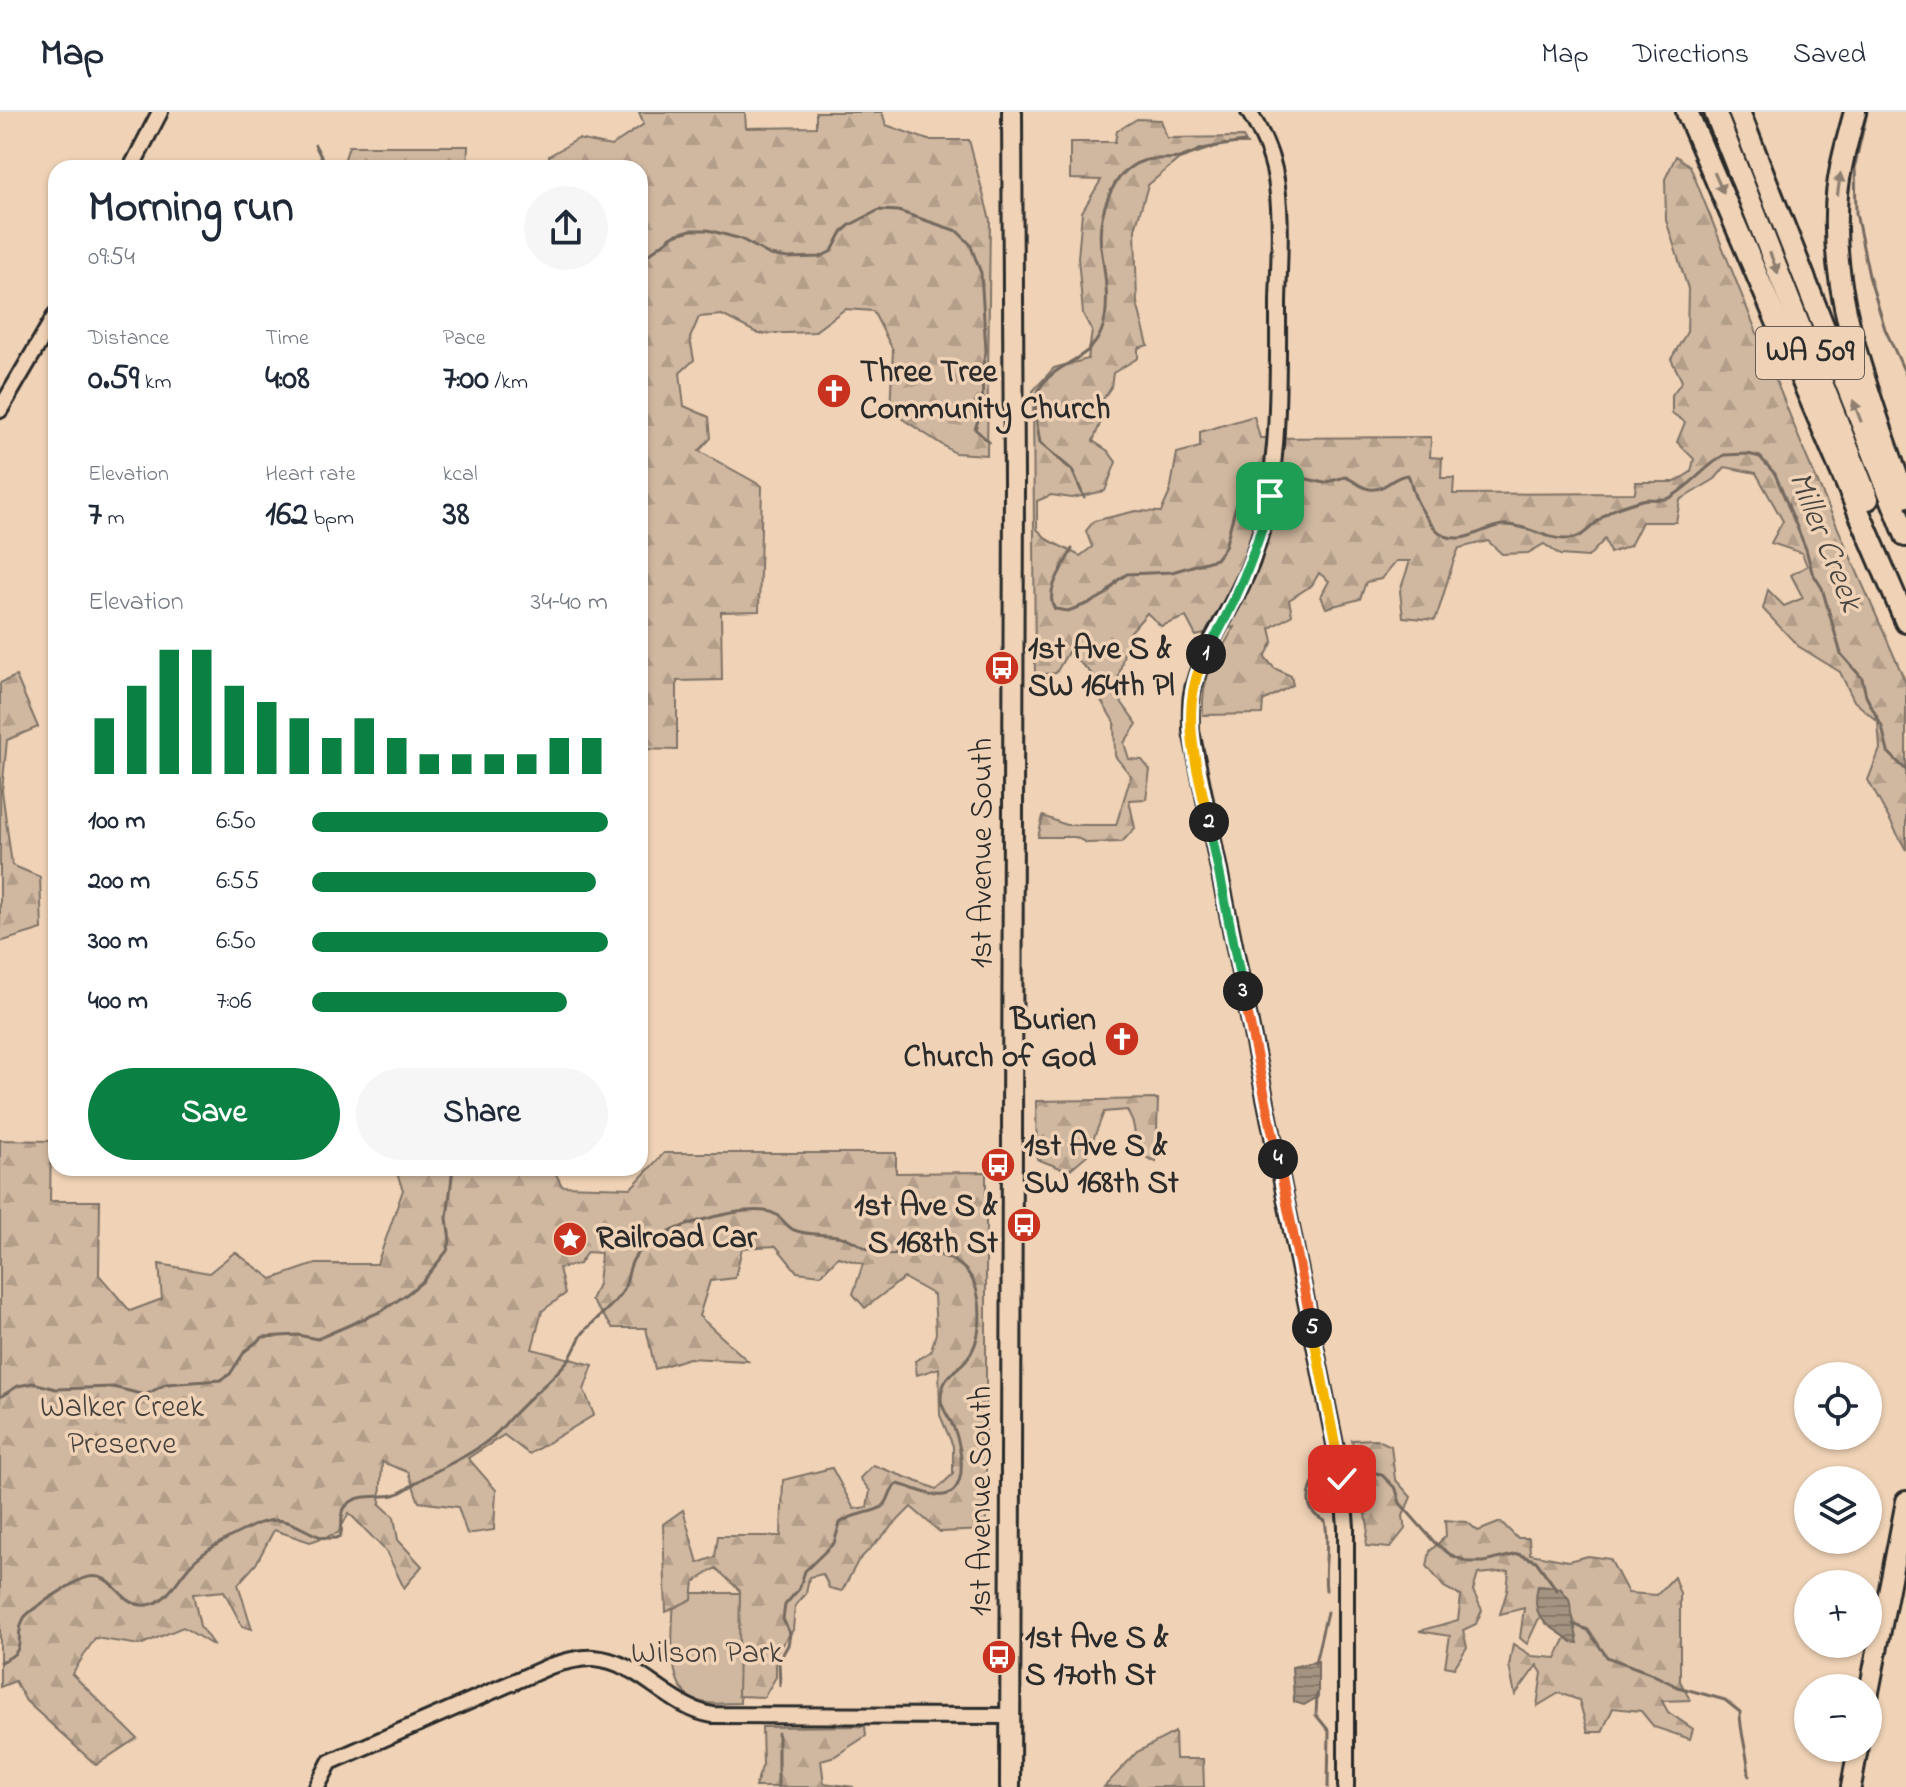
<!DOCTYPE html>
<html lang="en">
<head>
<meta charset="utf-8">
<style>
	body { margin:0; font-family:"Indie Flower",sans-serif; background:#f6f6f7; color:#1f2937; height:100vh; display:flex; flex-direction:column; font-size:30px; white-space:nowrap }
	* { box-sizing:border-box; margin:0 }
	p { font-size:26px; color:#747a83 }
	.icon { flex:none; width:44px; height:44px; fill:none; stroke:currentColor; stroke-width:2; stroke-linecap:round; stroke-linejoin:round }
	.map { position:relative; flex:1; overflow:hidden }
	.panel { position:absolute; left:48px; top:48px; width:600px; height:1016px; display:flex; flex-direction:column; background:#fff; border-radius:24px; box-shadow:0 2px 6px #0004 }
	.panel>* { flex:none }
	.controls { position:absolute; left:1794px; top:1250px; display:grid; gap:16px }
	.controls a { display:grid; place-items:center; width:88px; height:88px; border-radius:50%; background:#fff; box-shadow:0 2px 6px #0004; font-size:40px }
	.pin { position:absolute; display:grid; place-items:center; width:68px; height:68px; color:#fff; margin:-34px; border-radius:16px; box-shadow:0 4px 12px #0006 }
	.km { position:absolute; width:40px; height:40px; margin:-20px; border-radius:50%; background:#222; color:#fff; font-size:22px; line-height:40px; text-align:center }
	.round { display:grid; place-items:center; flex:none; width:84px; height:84px; border-radius:42px; background:#f6f6f7 }
	.summary { display:flex; align-items:center; justify-content:space-between; height:136px; padding:0 40px }
	h1 { font-size:44px; font-weight:700; line-height:60px }
	.stats { display:grid; grid-template-columns:repeat(3,1fr); gap:12px; height:136px; padding:8px 40px }
	.stats div { display:grid; align-content:center }
	.stats b { font-size:34px; font-weight:700 }
	.stats small { font-size:22px; font-weight:400 }
	.stats p { font-size:22px }
	.chart { height:224px; padding:16px 40px }
	.chart p { display:flex; justify-content:space-between }
	.chart svg { width:100%; height:144px; margin-top:8px; stroke:#0b8043; stroke-width:6 }
	.action { display:flex; gap:16px; margin-top:auto; padding:16px 40px }
	.action a { flex:1; height:92px; border-radius:48px; background:#0b8043; color:#fff; font-size:32px; font-weight:700; line-height:92px; text-align:center }
	.action a+a { background:#f6f6f7; color:#1f2937 }
	ul { padding:0 40px; list-style:none; font-size:26px }
	li { display:grid; grid-template-columns:128px 96px 1fr; align-items:center; height:60px }
	li i { height:20px; border-radius:10px; background:#0b8043 }
	header { display:flex; align-items:center; gap:48px; box-sizing:border-box; height:112px; padding:0 40px; background:#fff; border-bottom:2px solid #e0e1e3 }
	header strong { font-size:38px }
	nav { display:flex; gap:44px; margin-inline-start:auto; font-size:28px }
	.map>svg:first-child { display:block }
</style>
</head>
<body>
<header>
<strong>Map</strong>
<nav><a>Map</a><a>Directions</a><a>Saved</a></nav>
</header>
<div class="map">
<svg width="1906" height="1675" viewBox="0 0 1906 1675">
	<defs>
		<pattern id="forest-firs" width="22" height="20" patternUnits="userSpaceOnUse" patternTransform="scale(2)"><rect width="22" height="20" fill="#d0b8a0"/><path d="M5 1l3.5 6h-7zM16 11l3.5 6h-7z" fill="#b39e8a"/></pattern>
		<pattern id="water-rules" width="6" height="5" patternUnits="userSpaceOnUse" patternTransform="scale(2)"><rect width="6" height="5" fill="#a49381"/><path d="M0 2.5h6" fill="none" stroke="#86786a"/></pattern>
	</defs>
	<rect width="100%" height="100%" fill="#f0d3b6"/>
	<filter id="ink" filterUnits="userSpaceOnUse"><feTurbulence type="fractalNoise" baseFrequency=".0125" numOctaves="2"/><feDisplacementMap in="SourceGraphic" scale="16" xChannelSelector="R" yChannelSelector="G"/><feConvolveMatrix kernelMatrix="1 2 1 2 8 2 1 2 1" color-interpolation-filters="sRGB"/></filter>
	<g filter="url(#ink)">
		<path fill="#d0b8a0" stroke="#7e7266" stroke-width="2" d="M674 1481H740V1591C726 1591 708 1594 695 1588 663 1575 674 1510 674 1481Z"/>
		<g fill="url(#forest-firs)" stroke="#7e7266" stroke-width="2">
			<polygon points="639,0 745,0 746,16 816,15 816,0 882,0 886,13 928,28 969,28 990,108 987,343 955,341 890,299 893,238 873,199 845,197 814,220 759,222 722,203 699,205 690,226 694,248 680,261 684,294 709,305 711,326 699,339 762,374 759,499 721,500 722,568 677,569 677,638 640,637 640,56 551,56 549,44 578,27 611,34 644,12"/>
			<path d="M1137 7 1161 8 1167 26 1243 25 1247 32H1224L1179 47 1148 73 1135 117 1137 191 1148 233 1138 236V246L1113 261 1111 275 1100 292 1106 297 1093 329 1108 339 1116 350 1105 379 1072 386 1051 383 1037 389V417L1048 428 1080 444 1092 435 1086 419 1094 409 1136 399 1161 400 1170 380 1177 341 1200 335V320L1254 304 1260 326 1431 325 1430 345 1442 346 1441 366H1454L1453 382 1635 381 1636 370H1675L1691 360 1694 347 1677 330 1685 310 1672 301V283L1682 269 1671 247 1687 220 1688 177 1666 108 1665 67 1676 44 1690 54 1807 346 1906 571V738L1868 668 1880 637 1878 610 1854 589 1840 560 1798 534 1763 497 1768 478 1784 494 1803 486 1791 463 1807 454 1802 441 1771 431 1783 409 1756 361 1725 355 1715 367 1680 388 1676 410H1642L1630 434 1610 441 1605 427 1588 445 1560 443 1544 432 1528 441 1502 442 1488 429 1459 436C1448 459 1445 484 1435 508L1403 505 1400 479 1410 449H1396L1381 467 1366 470 1360 487 1326 496 1321 484 1329 469 1319 461 1312 473 1289 488 1292 503 1270 516 1273 529 1265 545 1274 556 1291 564 1293 573 1263 589 1262 602 1203 603C1201 560 1216 550 1234 515L1196 524 1186 505 1161 514 1147 501 1128 523 1115 581 1137 612 1124 631 1129 647 1142 648 1150 658 1146 687 1129 688 1135 716 1122 730 1087 731 1075 725H1038L1043 704 1066 713H1116L1131 664 1115 644 1114 610 1096 580 1092 562 1068 540 1056 561 1035 563 1033 279 1054 256 1088 247 1092 219 1083 202 1078 146 1082 100 1101 68 1070 67V30H1115L1117 19Z"/>
			<polygon points="349,34 468,34 467,56 342,56"/>
			<polygon points="16,564 38,615 7,628 2,679 12,753 40,765 42,817 0,830 0,571"/>
			<polygon points="1158,987 1156,1050 1139,1042 1133,1011 1127,998 1104,1000 1087,1043 1068,1059 1037,1047 1036,989"/>
			<polygon points="0,1028 51,1029 50,1089 100,1089 99,1163 130,1199 162,1187 159,1152 209,1161 235,1140 272,1167 315,1152 377,1152 403,1078 395,1056 553,1056 562,1074 631,1076 664,1041 896,1041 896,1061 986,1060 986,1418 940,1420 911,1395 858,1449 842,1479 829,1476 823,1462 809,1465 806,1482 795,1494 793,1518 776,1540 776,1565 764,1585 738,1584 740,1479 716,1456 694,1470 692,1487 666,1500 663,1412 683,1398 698,1451 715,1445 718,1424 781,1424 783,1368 832,1356 854,1397 867,1395 870,1379 860,1366 873,1353 937,1377 953,1362 953,1334 940,1303 939,1256 917,1263 915,1249 931,1239 936,1221 934,1183 904,1166 865,1196 853,1182 863,1152 838,1145 821,1163 797,1160 776,1134 742,1136 735,1166 710,1169 699,1204 748,1249 689,1246 655,1257 646,1216 613,1216 591,1188 598,1172 601,1141 587,1140 579,1152 559,1156 565,1182 542,1199 532,1237 593,1253 584,1278 594,1303 529,1342 504,1323 468,1346 496,1378 494,1418 467,1422 458,1395 419,1390 408,1360 382,1350 380,1392 394,1405 398,1428 422,1454 404,1476 386,1439 349,1401 338,1421 310,1430 274,1418 256,1452 238,1472 252,1517 242,1514 224,1479 193,1482 200,1514 214,1534 183,1515 140,1533 95,1526 72,1562 137,1626 96,1653 26,1589 15,1569 0,1575"/>
			<polygon points="1376,1327 1391,1334 1395,1367 1411,1385 1403,1404 1405,1417 1390,1436 1366,1434 1368,1415 1352,1328"/>
			<polygon points="1445,1408 1467,1410 1478,1419 1501,1410 1517,1426 1529,1426 1530,1442 1568,1449 1588,1444 1610,1447 1628,1481 1657,1483 1674,1465 1680,1482 1680,1569 1690,1588 1662,1589 1668,1600 1693,1617 1690,1627 1654,1615 1641,1599 1613,1596 1602,1620 1588,1620 1579,1588 1559,1581 1537,1594 1542,1561 1537,1553 1515,1583 1509,1554 1513,1532 1532,1544 1556,1546 1569,1519 1556,1492 1538,1508 1527,1532 1520,1526 1524,1496 1500,1502 1507,1479 1509,1459 1478,1462 1473,1479 1482,1498 1476,1512 1463,1518 1467,1535 1454,1556 1445,1554 1450,1524 1419,1519 1458,1508 1461,1484 1444,1475 1427,1454 1430,1439 1446,1424"/>
			<polygon points="865,1614 866,1624 835,1644 821,1648 824,1671 854,1675 755,1675 763,1652 762,1615"/>
			<polygon points="1175,1620 1176,1647 1203,1647 1204,1675 1104,1675 1137,1640"/>
		</g>
		<g fill="url(#water-rules)" stroke="#74695f" stroke-width="2">
			<path d="M1538 1473 1560 1476 1569 1487 1578 1531 1572 1530C1546 1510 1530 1509 1538 1473Z"/>
			<polygon points="1318,1549 1318,1585 1304,1593 1294,1590 1292,1555"/>
		</g>
		<g fill="none" stroke-linecap="round" stroke-linejoin="round">
			<g stroke="#74695f" stroke-width="3">
				<polyline points="1867,0 1855,53 1856,101 1869,164 1885,217 1906,263"/>
				<polyline points="315,33 327,56"/>
				<polyline points="640,149 674,123 691,118 708,118 741,127 770,143 788,146 820,145 832,139 842,120 850,113 879,98 898,99 957,119 970,132 981,161 986,238 982,258 983,294 975,317 989,330"/>
				<path d="M1278 363 1299 365 1324 371 1345 365C1354 368 1361 376 1370 377 1385 379 1394 363 1408 363 1411 368 1411 373 1413 379 1417 392 1432 418 1445 424 1466 432 1483 415 1503 413 1527 412 1545 428 1568 427 1587 426 1596 406 1613 398 1618 395 1641 388 1647 387 1655 387 1664 389 1671 385 1690 374 1705 355 1724 343L1748 342 1760 345 1775 362 1806 437 1812 460 1822 476 1841 542 1862 566 1866 584 1882 615 1888 640 1906 658"/>
				<path d="M1084 385 1072 358 1040 331C1038 316 1031 291 1040 276 1054 251 1090 249 1101 220 1111 197 1105 160 1101 136 1097 105 1111 59 1143 49 1154 45 1167 48 1179 46 1187 44 1194 40 1202 37 1216 34 1230 32 1244 30"/>
				<path d="M1072 437C1065 454 1043 479 1055 497L1068 499 1092 490 1106 482 1118 468 1127 462 1172 460 1216 447 1225 435 1241 374C1247 364 1254 362 1266 363"/>
				<polyline points="0,1285 18,1274 33,1271 56,1277 113,1275 145,1283 166,1272 221,1268 230,1262 245,1239 263,1225 298,1223 317,1227 382,1199 407,1182 422,1170 447,1139 450,1129 447,1106 453,1056"/>
				<polyline points="1360,1358 1381,1362 1396,1377 1400,1391 1435,1431 1451,1443 1468,1450 1484,1450 1518,1442 1536,1449 1557,1478"/>
				<path d="M1324 1363 1317 1364C1306 1382 1304 1399 1325 1409 1330 1433 1323 1455 1326 1478"/>
				<path d="M1573 1512 1588 1518 1607 1545 1650 1561 1678 1575 1725 1588 1740 1600C1740 1622 1748 1641 1749 1664"/>
				<path d="M0 1550C31 1538 12 1528 24 1506 29 1498 75 1469 85 1466 115 1456 118 1496 147 1493 166 1491 176 1470 187 1457 200 1440 233 1423 253 1414 296 1394 308 1434 340 1425 344 1414 338 1400 348 1392 360 1381 379 1386 394 1383 405 1380 411 1373 420 1368 449 1351 483 1339 505 1312 525 1288 551 1270 569 1247 575 1239 577 1229 583 1221 595 1207 610 1197 621 1182 629 1171 627 1159 633 1148 649 1118 733 1095 765 1099 782 1101 782 1112 794 1118 808 1124 827 1121 842 1125 856 1128 866 1139 880 1142 895 1145 906 1139 921 1140 943 1141 967 1151 975 1173 983 1196 982 1229 966 1248 954 1261 941 1266 941 1287 941 1296 949 1305 953 1314 960 1330 967 1364 954 1378 941 1392 912 1374 897 1372 888 1378 891 1387 883 1394 874 1402 853 1400 840 1411L834 1431 805 1459 799 1477 785 1493 783 1507 790 1522 788 1533 779 1549 780 1574"/>
				<polyline points="1315,1551 1327,1500"/>
				<polyline points="1317,1582 1316,1603 1329,1619 1328,1675"/>
				<polyline points="778,1675 778,1621"/>
			</g>
			<g stroke="#2b2b2b" stroke-width="20">
				<g id="minor">
					<path d="M1249 0C1263 22 1274 48 1277 74 1282 112 1279 151 1278 190 1278 277 1281 366 1252 449 1236 494 1200 536 1192 582 1190 594 1191 607 1191 619L1342 1367 1346 1415V1675"/>
					<polyline points="131,56 160,0"/>
					<polyline points="0,298 56,202"/>
					<path d="M317 1675 330 1650 550 1554C564 1550 579 1545 594 1546 640 1549 668 1596 713 1603L1011 1604"/>
				</g>
			</g>
			<g stroke="#2b2b2b" stroke-width="24">
				<g id="major">
					<polyline points="1868,1585 1906,1389"/>
					<polyline points="1010,1675 1014,370 1012,0"/>
					<polyline points="1851,1675 1858,1636"/>
				</g>
			</g>
			<g stroke="#2b2b2b" stroke-width="26">
				<g id="highway">
					<polyline points="1687,0 1906,510"/>
					<polyline points="1715,0 1868,387"/>
					<polyline points="1739,0 1906,424"/>
					<path d="M1855 0C1846 33 1836 67 1836 102 1833 199 1874 293 1904 385"/>
				</g>
			</g>
			<use href="#minor" stroke="#f0d3b6" stroke-width="14"/>
			<use href="#major" stroke="#f0d3b6" stroke-width="18"/>
			<use href="#highway" stroke="#f0d3b6" stroke-width="20"/>
		</g>
		<defs><path id="oneway-solid" d="M-6-.8H1V-3.2L6.5 0L1 3.2V.8H-6Z" transform="scale(2)"/></defs>
		<g fill="#8e7f70">
			<use href="#oneway-solid" transform="translate(1719 71) rotate(66)"/>
			<use href="#oneway-solid" transform="translate(1839 72) rotate(-82)"/>
			<use href="#oneway-solid" transform="translate(1774 151) rotate(68)"/>
			<use href="#oneway-solid" transform="translate(1857 299) rotate(-111)"/>
		</g>
	</g>
	<g fill="none" stroke-linecap="round" stroke-linejoin="round" filter="url(#ink)">
		<g stroke="#fff" stroke-width="16">
			<path id="split-1" d="M1206 542C1235 491 1257 442 1270 384"/>
		</g>
		<g stroke="#fff" stroke-width="16">
			<path id="split-2" d="M1206 542C1177 595 1197 655 1209 710"/>
		</g>
		<g stroke="#fff" stroke-width="16">
			<polyline id="split-3" points="1209,710 1243,879"/>
		</g>
		<g stroke="#fff" stroke-width="16">
			<polyline id="split-4" points="1243,879 1278,1047"/>
		</g>
		<g stroke="#fff" stroke-width="16">
			<polyline id="split-5" points="1278,1047 1312,1216"/>
		</g>
		<g stroke="#fff" stroke-width="16">
			<polyline id="split-6" points="1312,1216 1342,1367"/>
		</g>
		<use href="#split-1" stroke="#22a559" stroke-width="10"/>
		<use href="#split-2" stroke="#f5b400" stroke-width="10"/>
		<use href="#split-3" stroke="#22a559" stroke-width="10"/>
		<use href="#split-4" stroke="#f0652b" stroke-width="10"/>
		<use href="#split-5" stroke="#f0652b" stroke-width="10"/>
		<use href="#split-6" stroke="#f5b400" stroke-width="10"/>
	</g>
	<defs>
		<g id="church-disc" transform="scale(1.8)"><circle r="9.5" fill="#c8321e" stroke="#f0d3b6"/><path d="M-1.2-6h2.4v3.5h3.3v2.4h-3.3V6h-2.4V-.1h-3.3v-2.4h3.3Z" fill="#fff"/></g>
		<g id="bus-disc" transform="scale(1.8)"><circle r="9.5" fill="#c8321e" stroke="#f0d3b6"/><path d="M-5-6H5V4H4V6H2V4H-2V6H-4V4H-5ZM-3.5-4V0h7V-4ZM-3.5 1.2v1.5H-2V1.2ZM2 1.2v1.5H3.5V1.2Z" fill="#fff"/></g>
		<g id="sight-disc" transform="scale(1.8)"><circle r="9.5" fill="#c8321e" stroke="#f0d3b6"/><path d="M0-6L1.8-2.2L6-1.7L2.9 1.2L3.7 5.4L0 3.3L-3.7 5.4L-2.9 1.2L-6-1.7L-1.8-2.2Z" fill="#fff"/></g>
	</defs>
	<g fill-rule="evenodd">
		<use href="#church-disc" x="834" y="279"/>
		<use href="#bus-disc" x="1002" y="556"/>
		<use href="#church-disc" x="1122" y="927"/>
		<use href="#bus-disc" x="998" y="1053"/>
		<use href="#bus-disc" x="1024" y="1113"/>
		<use href="#sight-disc" x="570" y="1127"/>
		<use href="#bus-disc" x="999" y="1545"/>
	</g>
	<g text-anchor="middle" dominant-baseline="central" stroke-width="7" stroke-linejoin="round" paint-order="stroke">
		<rect fill="#f0d3b6" stroke="#665d55" stroke-width="2" x="1756" y="215" width="108" height="52" rx="6"/>
		<g font-size="30" font-weight="bold" fill="#2b2b2b">
			<text x="1810" y="241">WA 509</text>
		</g>
		<g font-size="32" font-weight="bold" fill="#2b2b2b" stroke="#f0d3b6" text-anchor="start">
			<text x="860" y="261">Three Tree<tspan x="860" dy="37">Community Church</tspan></text>
			<text x="1028" y="538">1st Ave S &amp;<tspan x="1028" dy="37">SW 164th Pl</tspan></text>
			<text x="1096" y="909" text-anchor="end">Burien<tspan x="1096" dy="37">Church of God</tspan></text>
			<text x="1024" y="1035">1st Ave S &amp;<tspan x="1024" dy="37">SW 168th St</tspan></text>
			<text x="998" y="1095" text-anchor="end">1st Ave S &amp;<tspan x="998" dy="37">S 168th St</tspan></text>
			<text x="596" y="1127">Railroad Car</text>
			<text x="1025" y="1527">1st Ave S &amp;<tspan x="1025" dy="37">S 170th St</tspan></text>
		</g>
		<g font-size="32" fill="#2b2b2b" stroke="#f0d3b6">
			<text transform="translate(983 741) rotate(-90)">1st Avenue South</text>
			<text transform="translate(982 1389) rotate(-90)">1st Avenue South</text>
		</g>
		<g font-size="32" fill="#44403d" stroke="#f0d3b6">
			<text x="122" y="1296">Walker Creek<tspan x="122" dy="37">Preserve</tspan></text>
			<text x="707" y="1542">Wilson Park</text>
		</g>
		<g font-size="34" font-style="italic" fill="#494540" stroke="#f0d3b6">
			<text transform="translate(1824 430) rotate(68)">Miller Creek</text>
		</g>
	</g>
</svg>
<div class="controls">
<a><svg class="icon" aria-label="locate" viewBox="0 0 24 24"><circle cx="12" cy="12" r="6"/><path d="M12 2v4M12 18v4M2 12h4M18 12h4"/></svg></a>
<a><svg class="icon" aria-label="layers" viewBox="0 0 24 24"><path d="M12 4l9 5-9 5-9-5zM3 14l9 5 9-5"/></svg></a>
<a>+</a>
<a>−</a>
</div>
<div class="pin" style="left:1270px;top:384px;background:#1e9e55"><svg class="icon" aria-label="arrive" viewBox="0 0 24 24"><path d="M6 21V4h12l-3 4 3 4H6"/></svg></div>
<div class="pin" style="left:1342px;top:1367px;background:#d93025"><svg class="icon" aria-label="check" viewBox="0 0 24 24"><path d="M5 12l5 5 9-10"/></svg></div>
<b class="km" style="left:1206px;top:542px">1</b>
<b class="km" style="left:1209px;top:710px">2</b>
<b class="km" style="left:1243px;top:879px">3</b>
<b class="km" style="left:1278px;top:1047px">4</b>
<b class="km" style="left:1312px;top:1216px">5</b>
<section class="panel">
<div class="summary"><div><h1>Morning run</h1><p>09:54</p></div><a class="round"><svg class="icon" aria-label="share" viewBox="0 0 24 24"><path d="M12 15V3M7 8l5-5 5 5M5 13v7h14v-7"/></svg></a></div>
<div class="stats">
<div><p>Distance</p><b>0.59<small> km</small></b></div>
<div><p>Time</p><b>4:08</b></div>
<div><p>Pace</p><b>7:00<small> /km</small></b></div>
</div>
<div class="stats">
<div><p>Elevation</p><b>7<small> m</small></b></div>
<div><p>Heart rate</p><b>162<small> bpm</small></b></div>
<div><p>kcal</p><b>38</b></div>
</div>
<div class="chart"><p><span>Elevation</span>34–40 m</p>
<svg viewBox="0 0 160 44" preserveAspectRatio="none"><path d="M5 44V27M15 44V17M25 44V6M35 44V6M45 44V17M55 44V22M65 44V27M75 44V33M85 44V27M95 44V33M105 44V38M115 44V38M125 44V38M135 44V38M145 44V33M155 44V33"/></svg>
</div>
<ul>
<li><b>100 m</b>6:50<i style="width:100%"></i></li>
<li><b>200 m</b>6:55<i style="width:96%"></i></li>
<li><b>300 m</b>6:50<i style="width:100%"></i></li>
<li><b>400 m</b>7:06<i style="width:86%"></i></li>
</ul>
<div class="action"><a>Save</a><a>Share</a></div>
</section>
</div>
</body>
</html>
